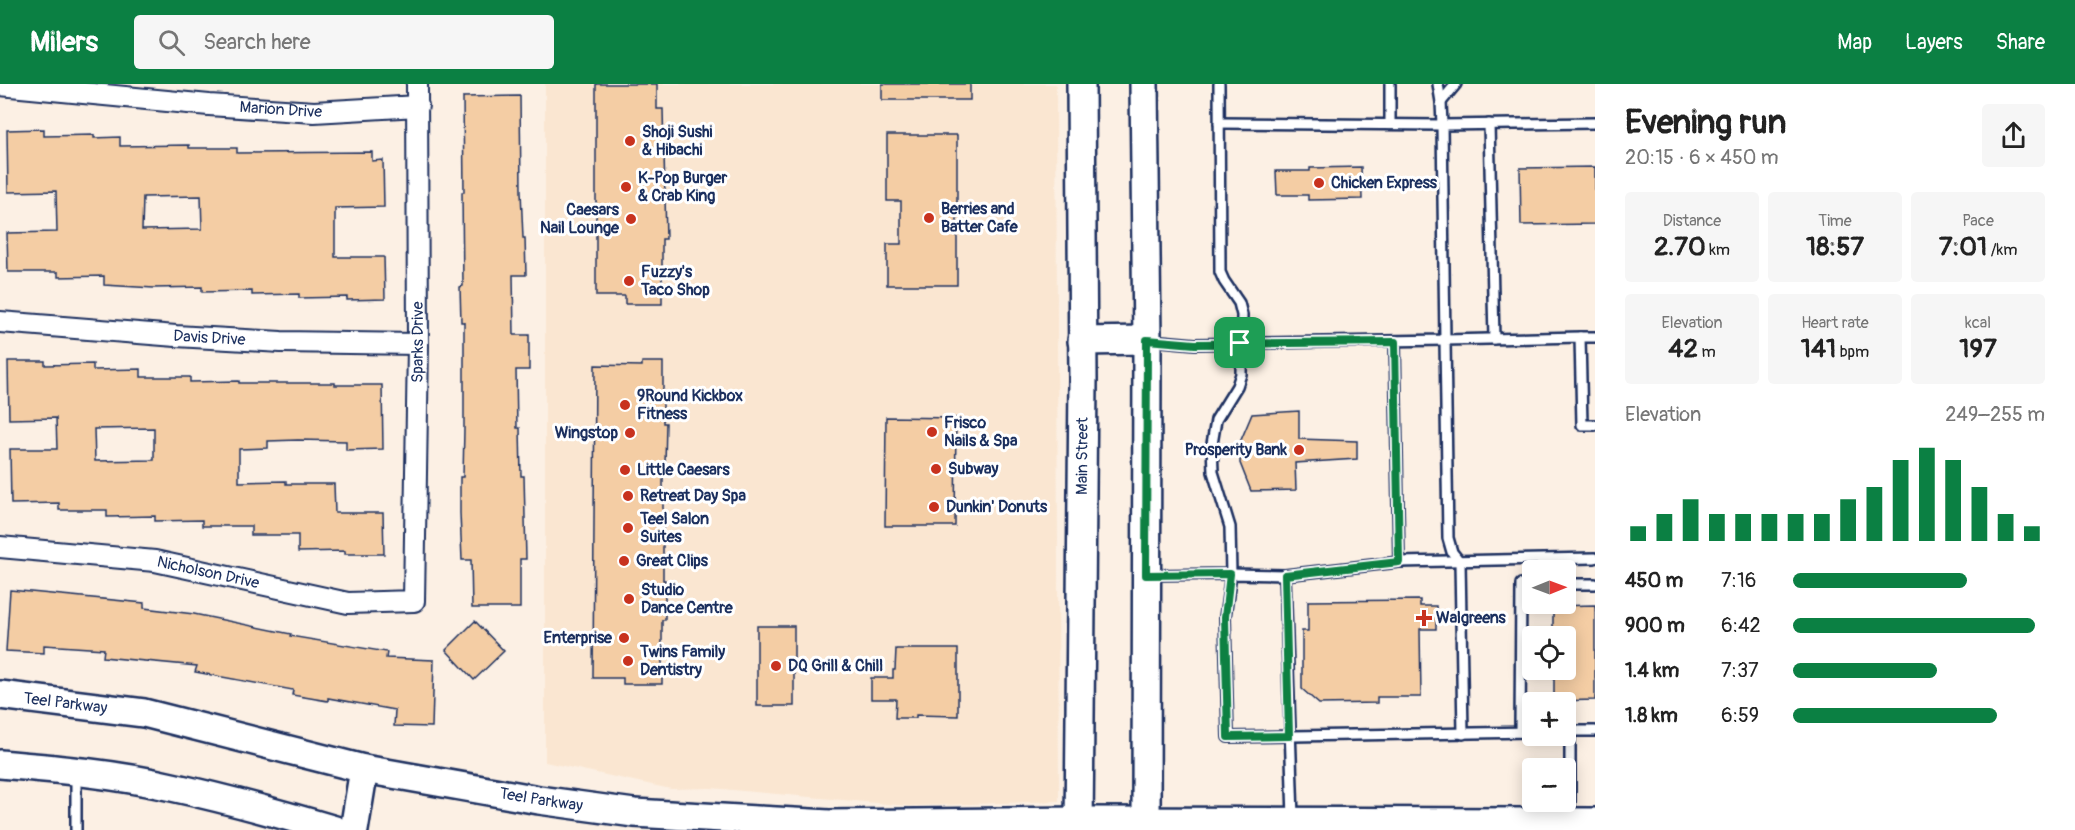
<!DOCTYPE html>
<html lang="en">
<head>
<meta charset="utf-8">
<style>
	body { margin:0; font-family:Pangolin,sans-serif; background:#f6f6f6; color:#222; height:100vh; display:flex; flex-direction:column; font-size:22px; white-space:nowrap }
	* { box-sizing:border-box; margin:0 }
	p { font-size:20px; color:#767676 }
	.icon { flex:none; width:33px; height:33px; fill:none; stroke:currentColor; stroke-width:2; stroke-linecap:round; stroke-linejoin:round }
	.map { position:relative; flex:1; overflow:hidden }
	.sheet { display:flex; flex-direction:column; background:#fff; width:480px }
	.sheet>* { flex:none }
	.needle { width:39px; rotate:89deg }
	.controls { position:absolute; left:1522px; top:476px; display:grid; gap:12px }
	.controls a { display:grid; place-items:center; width:54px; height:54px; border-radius:6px; background:#fff; box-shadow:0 3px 15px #0003; font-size:30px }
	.pin { position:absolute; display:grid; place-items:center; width:51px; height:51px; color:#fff; margin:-26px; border-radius:12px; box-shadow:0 3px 9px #0006 }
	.round { display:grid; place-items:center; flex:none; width:63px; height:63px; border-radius:6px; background:#f6f6f6 }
	.summary { display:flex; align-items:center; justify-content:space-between; height:102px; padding:0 30px }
	h1 { font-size:33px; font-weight:700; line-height:45px }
	.metrics { display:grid; grid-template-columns:repeat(3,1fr); gap:9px; height:102px; padding:6px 30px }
	.metrics div { display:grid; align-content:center; border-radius:6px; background:#f6f6f6; text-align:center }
	.metrics b { font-size:26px; font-weight:700 }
	.metrics small { font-size:16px; font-weight:400 }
	.metrics p { font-size:16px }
	.chart { height:168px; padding:12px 30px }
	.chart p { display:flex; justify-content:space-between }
	.chart svg { width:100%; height:108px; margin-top:6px; stroke:#0b8043; stroke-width:6 }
	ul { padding:0 30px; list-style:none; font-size:20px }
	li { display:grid; grid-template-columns:96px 72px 1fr; align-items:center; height:45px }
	li i { height:15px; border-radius:8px; background:#0b8043 }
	header { display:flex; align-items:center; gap:36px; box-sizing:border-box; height:84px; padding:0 30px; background:#0b8043; color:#fff }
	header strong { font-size:28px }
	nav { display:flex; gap:33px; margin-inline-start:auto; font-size:21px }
	.search { width:420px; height:54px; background:#f6f6f6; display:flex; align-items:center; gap:15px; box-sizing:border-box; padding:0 21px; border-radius:6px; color:#767676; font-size:22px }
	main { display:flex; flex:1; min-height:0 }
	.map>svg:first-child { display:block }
</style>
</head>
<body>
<header>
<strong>Milers</strong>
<div class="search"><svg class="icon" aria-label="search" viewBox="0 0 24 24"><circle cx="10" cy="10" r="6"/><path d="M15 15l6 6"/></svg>Search here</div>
<nav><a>Map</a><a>Layers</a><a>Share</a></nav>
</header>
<main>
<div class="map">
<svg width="1595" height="746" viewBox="0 0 1595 746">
	<rect width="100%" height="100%" fill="#fcf0e4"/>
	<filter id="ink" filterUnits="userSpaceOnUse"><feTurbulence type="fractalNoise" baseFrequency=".0167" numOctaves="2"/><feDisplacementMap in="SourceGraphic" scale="12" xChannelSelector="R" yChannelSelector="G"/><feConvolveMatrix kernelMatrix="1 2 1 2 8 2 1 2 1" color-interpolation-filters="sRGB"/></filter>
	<g filter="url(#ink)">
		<polygon fill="#fae6d1" points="545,0 1056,0 1059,717 909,722 711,704 671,705 545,678"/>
		<g fill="#f4cda4" stroke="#1b2f5e" stroke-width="1.5" fill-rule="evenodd">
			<polygon points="596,0 657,0 657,25 663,25 666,155 662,155 662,220 625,220 625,212 596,212"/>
			<rect x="882" y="0" width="88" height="16"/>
			<polygon points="520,12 521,107 523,154 525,154 526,191 513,191 514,251 529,251 529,286 516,286 517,344 520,344 521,392 524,392 526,475 520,475 520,524 472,524 471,476 462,476 460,429 460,393 463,393 464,345 464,238 461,238 460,203 463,202 462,108 464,108 463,13"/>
			<path d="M44 45V52L94 51V54L120 53V62L189 61V64H237V69L372 68V77L383 76 384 123 335 124V173H384L385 215 347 216V213L299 214V210L252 211V207L202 208V203L154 204 104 201V192L58 193V188H8L7 149 57 148 56 107 8 108 7 46ZM201 112 202 145 142 146 143 113Z"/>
			<polygon points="887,51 957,51 957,201 887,201 887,160 901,160 901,117 887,117"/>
			<polygon points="1361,83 1362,115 1308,116 1308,111 1277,111 1276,87 1310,87 1310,84"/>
			<polygon points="1595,83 1595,140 1521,141 1520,84"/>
			<path d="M8 277H45V281L93 280V286L141 285V293H190V298L239 297V299H335V301H382L383 365 346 366V357L298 356 268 357V364L239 365V398L286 397V400H334L335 429H383L384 470H345V467L298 468V451H251V442H202V436L155 437V432L107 433V426H59V419L11 420 10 365H57L56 334 9 335ZM154 344V376L95 377 94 345Z"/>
			<polygon points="642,278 663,278 663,339 666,339 665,380 663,380 663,496 665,496 665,536 662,536 662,600 623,600 623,594 593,594 595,281 642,282"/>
			<polygon points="1299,327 1299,355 1357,357 1357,375 1295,379 1296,406 1251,407 1240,379 1241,356 1252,330"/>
			<polygon points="886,333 956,334 955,442 885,442"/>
			<polygon points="10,506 144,519 144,524 194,530 291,550 290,552 387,568 386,574 434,576 432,643 394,642 395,626 328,614 328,617 292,611 293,606 195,588 197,582 103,573 104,565 44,561 44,569 6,567"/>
			<polygon points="1420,516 1420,522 1436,522 1436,545 1420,545 1421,613 1377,613 1377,619 1319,620 1302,605 1302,547 1308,547 1308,517"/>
			<polygon points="1595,521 1595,616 1554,617 1554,585 1566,585 1566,552 1553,552 1553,522"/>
			<polygon points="475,537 504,567 474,596 446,566"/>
			<rect x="757" y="542" width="37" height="80"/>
			<polygon points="896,565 958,565 958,632 916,631 916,634 895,634 896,615 871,615 871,594 893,594 893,586 895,586"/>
		</g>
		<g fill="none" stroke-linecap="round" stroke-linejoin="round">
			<g stroke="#1b2f5e" stroke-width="14">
				<g id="lane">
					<polyline points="1390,0 1390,40"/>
					<polyline points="1441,18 1456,0"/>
					<polyline points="1219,39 1442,41 1441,18 1438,0"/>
					<polyline points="1489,40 1494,255"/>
					<polyline points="1580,253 1595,253"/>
					<polyline points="1150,256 1195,260 1445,256 1442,41 1595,39"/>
					<polyline points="1395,258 1399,478 1595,474"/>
					<polyline points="1399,478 1285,491 1231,490 1225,533 1228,653 1533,648"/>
					<polyline points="1148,491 1231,490 1230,443 1213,388 1212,360 1216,336 1237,302 1241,290 1242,231 1239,219 1224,197 1220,188 1219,0"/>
					<polyline points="1285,491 1293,734"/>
					<polyline points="1566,500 1595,500"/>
					<polyline points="1566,647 1595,647"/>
					<polyline points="1520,648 1521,500 1533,500"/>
					<polyline points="1463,650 1460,478 1452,468 1448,454 1445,256 1580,253 1582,341 1595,341"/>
					<polyline points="76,689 76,746"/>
					<polyline points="1570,734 1570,647"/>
				</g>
			</g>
			<g stroke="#1b2f5e" stroke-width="24">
				<g id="street">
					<path id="s1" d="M0 1 209 21 314 28 418 22"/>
					<path id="s2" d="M0 238 176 252 281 258 418 260"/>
					<path id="s3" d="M0 463 155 477 348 519 414 517 418 260 417 0"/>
				</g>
			</g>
			<g stroke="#1b2f5e" stroke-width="32">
				<g id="secondary">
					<polyline points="1144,0 1147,256 1146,746"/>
					<polyline points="1082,257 1147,256"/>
					<path id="s4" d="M0 611 144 629 364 685 539 716 634 729 829 740 1079 737 1595 738"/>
					<path d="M0 680C58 685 115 690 172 703 227 715 281 730 335 746"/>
					<polyline points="354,746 364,685"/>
					<path id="s5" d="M1079 746 1083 295 1081 0"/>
				</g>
			</g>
			<use href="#lane" stroke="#fff" stroke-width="9"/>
			<use href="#street" stroke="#fff" stroke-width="20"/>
			<use href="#secondary" stroke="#fff" stroke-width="27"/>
		</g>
	</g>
	<g fill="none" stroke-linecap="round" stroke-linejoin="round" filter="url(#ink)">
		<g stroke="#fff" stroke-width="12">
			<polygon id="route" points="1147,256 1195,260 1395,258 1399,478 1285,491 1289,652 1228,653 1225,533 1230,490 1146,491"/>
		</g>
		<use href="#route" stroke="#0b8043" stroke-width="8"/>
	</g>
	<g fill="#c8321e" stroke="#fff" stroke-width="2">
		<circle cx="630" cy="57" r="6"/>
		<circle cx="1319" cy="99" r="6"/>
		<circle cx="626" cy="103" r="6"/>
		<circle cx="929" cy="134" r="6"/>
		<circle cx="631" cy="135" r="6"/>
		<circle cx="629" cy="197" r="6"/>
		<circle cx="625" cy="321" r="6"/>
		<circle cx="932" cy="348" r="6"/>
		<circle cx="630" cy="349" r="6"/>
		<circle cx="1299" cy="366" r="6"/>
		<circle cx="936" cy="385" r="6"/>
		<circle cx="625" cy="386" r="6"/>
		<circle cx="628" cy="412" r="6"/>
		<circle cx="934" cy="423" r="6"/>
		<circle cx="628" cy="444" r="6"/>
		<circle cx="624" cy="477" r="6"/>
		<circle cx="629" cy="515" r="6"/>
		<path d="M1421 525h6v6h6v6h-6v6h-6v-6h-6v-6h6z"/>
		<circle cx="624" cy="554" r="6"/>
		<circle cx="628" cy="577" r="6"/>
		<circle cx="776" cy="582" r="6"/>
	</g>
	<g text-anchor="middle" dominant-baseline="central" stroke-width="6" stroke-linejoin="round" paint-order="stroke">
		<g font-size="16" fill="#1b2f5e" stroke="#fff">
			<text stroke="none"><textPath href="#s1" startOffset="282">Marion Drive</textPath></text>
			<text stroke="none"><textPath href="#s2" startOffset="210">Davis Drive</textPath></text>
			<text stroke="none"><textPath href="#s3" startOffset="678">Sparks Drive</textPath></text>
			<text stroke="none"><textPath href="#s5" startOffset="374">Main Street</textPath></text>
			<text stroke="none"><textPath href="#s3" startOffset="210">Nicholson Drive</textPath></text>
			<text stroke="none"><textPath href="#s4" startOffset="66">Teel Parkway</textPath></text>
			<text stroke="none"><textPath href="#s4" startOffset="552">Teel Parkway</textPath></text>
		</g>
		<g font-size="16" font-weight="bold" fill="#1b2f5e" stroke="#fff" text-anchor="start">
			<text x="642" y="48">Shoji Sushi<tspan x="642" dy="18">&amp; Hibachi</tspan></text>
			<text x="638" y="94">K-Pop Burger<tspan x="638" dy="18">&amp; Crab King</tspan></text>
			<text x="1331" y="99">Chicken Express</text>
			<text x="941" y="125">Berries and<tspan x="941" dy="18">Batter Cafe</tspan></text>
			<text x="619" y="126" text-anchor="end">Caesars<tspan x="619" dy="18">Nail Lounge</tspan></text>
			<text x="641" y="188">Fuzzy's<tspan x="641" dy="18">Taco Shop</tspan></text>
			<text x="637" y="312">9Round Kickbox<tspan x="637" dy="18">Fitness</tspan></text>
			<text x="944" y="339">Frisco<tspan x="944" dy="18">Nails &amp; Spa</tspan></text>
			<text x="618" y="349" text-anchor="end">Wingstop</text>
			<text x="1287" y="366" text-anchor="end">Prosperity Bank</text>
			<text x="948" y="385">Subway</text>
			<text x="637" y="386">Little Caesars</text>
			<text x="640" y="412">Retreat Day Spa</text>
			<text x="946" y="423">Dunkin' Donuts</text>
			<text x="640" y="435">Teel Salon<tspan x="640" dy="18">Suites</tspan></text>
			<text x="636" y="477">Great Clips</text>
			<text x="641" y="506">Studio<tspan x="641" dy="18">Dance Centre</tspan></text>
			<text x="1436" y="534">Walgreens</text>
			<text x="612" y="554" text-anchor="end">Enterprise</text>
			<text x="640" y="568">Twins Family<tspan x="640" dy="18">Dentistry</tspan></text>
			<text x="788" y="582">DQ Grill &amp; Chill</text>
		</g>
	</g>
</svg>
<div class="controls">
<a><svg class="needle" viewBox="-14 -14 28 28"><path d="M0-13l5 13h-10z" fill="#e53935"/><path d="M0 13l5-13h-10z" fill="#767676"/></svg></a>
<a><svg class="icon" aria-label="locate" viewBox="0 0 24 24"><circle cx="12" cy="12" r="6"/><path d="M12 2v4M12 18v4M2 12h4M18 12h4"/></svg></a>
<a>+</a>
<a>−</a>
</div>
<div class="pin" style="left:1240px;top:259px;background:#1e9e55"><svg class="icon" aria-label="arrive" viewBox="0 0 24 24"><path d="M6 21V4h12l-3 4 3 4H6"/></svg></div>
</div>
<section class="sheet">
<div class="summary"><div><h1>Evening run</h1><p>20:15 · 6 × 450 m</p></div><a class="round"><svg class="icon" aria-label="share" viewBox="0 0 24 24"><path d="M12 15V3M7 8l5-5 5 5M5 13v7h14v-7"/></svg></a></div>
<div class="metrics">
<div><p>Distance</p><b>2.70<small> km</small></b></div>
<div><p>Time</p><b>18:57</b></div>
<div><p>Pace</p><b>7:01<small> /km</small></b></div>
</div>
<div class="metrics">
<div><p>Elevation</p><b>42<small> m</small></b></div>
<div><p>Heart rate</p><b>141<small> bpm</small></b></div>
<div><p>kcal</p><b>197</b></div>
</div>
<div class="chart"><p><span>Elevation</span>249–255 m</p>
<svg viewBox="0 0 160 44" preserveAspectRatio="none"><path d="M5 44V38M15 44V33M25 44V27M35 44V33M45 44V33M55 44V33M65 44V33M75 44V33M85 44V27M95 44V22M105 44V11M115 44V6M125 44V11M135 44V22M145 44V33M155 44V38"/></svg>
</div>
<ul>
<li><b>450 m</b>7:16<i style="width:69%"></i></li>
<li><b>900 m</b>6:42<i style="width:96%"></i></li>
<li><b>1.4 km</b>7:37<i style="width:57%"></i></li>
<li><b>1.8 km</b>6:59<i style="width:81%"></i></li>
</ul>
</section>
</main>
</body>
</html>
